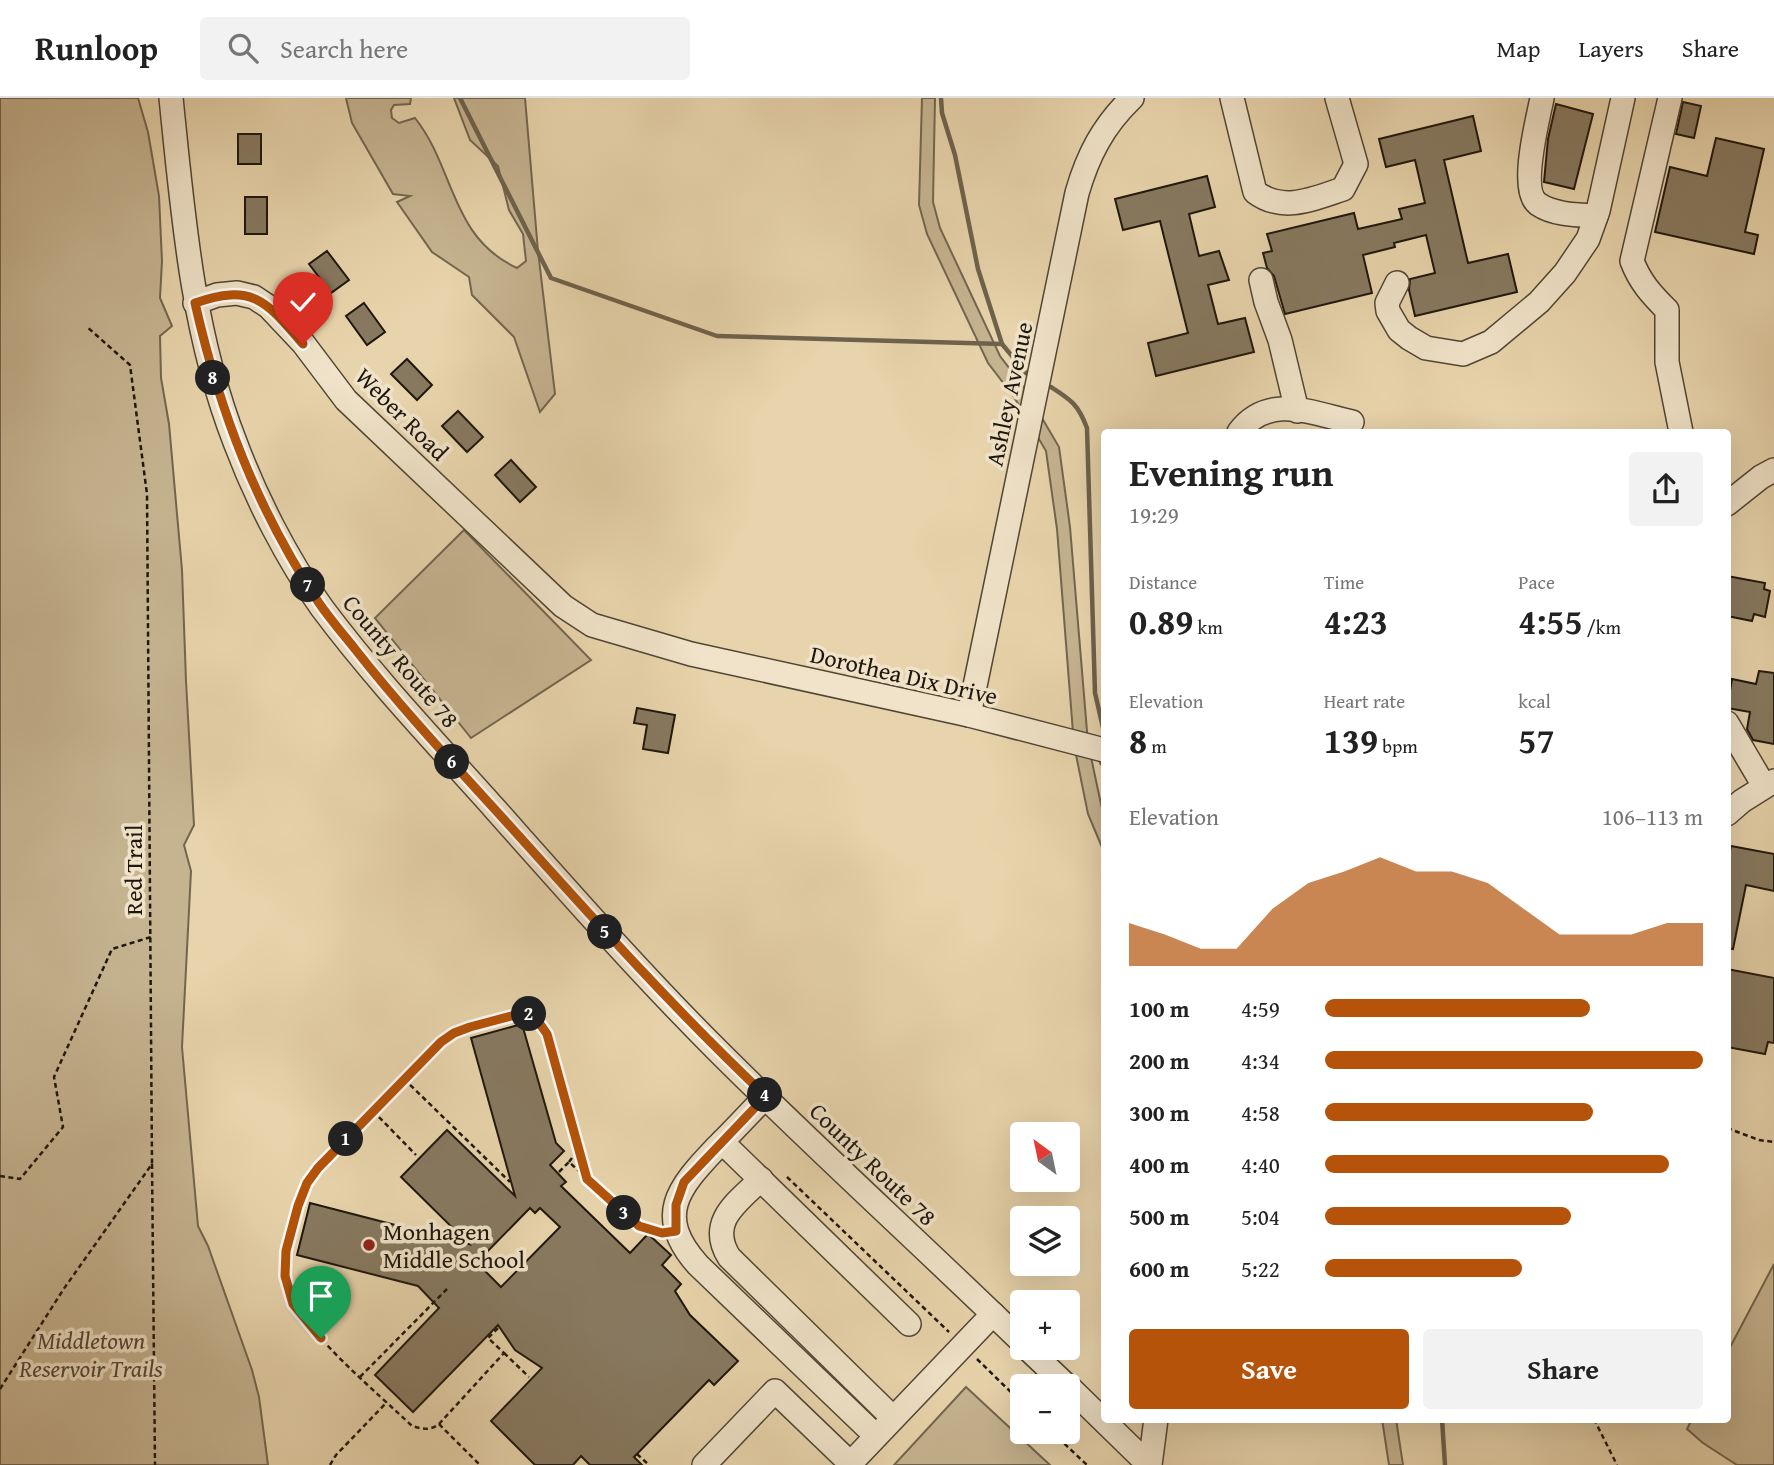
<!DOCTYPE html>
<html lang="en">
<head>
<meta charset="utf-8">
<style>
	body { margin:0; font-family:"Gentium Book Plus",serif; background:#f2f2f2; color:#222; height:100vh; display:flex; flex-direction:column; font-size:26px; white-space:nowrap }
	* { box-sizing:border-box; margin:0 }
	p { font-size:23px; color:#767676 }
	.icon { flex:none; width:38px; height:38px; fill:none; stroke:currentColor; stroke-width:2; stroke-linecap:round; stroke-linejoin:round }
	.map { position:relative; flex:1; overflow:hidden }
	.details { position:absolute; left:1101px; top:331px; width:630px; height:994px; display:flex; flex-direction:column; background:#fff; border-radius:7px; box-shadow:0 7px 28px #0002 }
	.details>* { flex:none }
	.needle { width:46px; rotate:327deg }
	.fabs { position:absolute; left:1010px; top:1024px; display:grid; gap:14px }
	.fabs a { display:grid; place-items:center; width:70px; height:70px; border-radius:7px; background:#fff; box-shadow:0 7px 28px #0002; font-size:35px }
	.pin { position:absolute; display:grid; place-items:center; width:60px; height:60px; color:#fff; margin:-72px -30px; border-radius:50% 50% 50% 0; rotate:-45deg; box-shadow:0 0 7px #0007 }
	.pin .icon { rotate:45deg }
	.km { position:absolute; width:35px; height:35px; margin:-18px; border-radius:50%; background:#222; color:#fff; font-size:19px; line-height:35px; text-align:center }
	.round { display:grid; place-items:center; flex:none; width:74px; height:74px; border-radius:7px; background:#f2f2f2 }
	.head { display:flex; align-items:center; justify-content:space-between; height:119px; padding:0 28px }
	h1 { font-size:38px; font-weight:700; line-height:52px }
	.metrics { display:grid; grid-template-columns:repeat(3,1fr); gap:10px; height:119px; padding:7px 28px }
	.metrics div { display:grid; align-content:center }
	.metrics b { font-size:35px; font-weight:700 }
	.metrics small { font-size:19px; font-weight:400 }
	.metrics p { font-size:19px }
	.chart { height:196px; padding:14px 28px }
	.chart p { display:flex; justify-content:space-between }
	.chart svg { width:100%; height:126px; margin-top:7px; fill:#b45309; opacity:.7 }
	.primary-button { display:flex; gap:14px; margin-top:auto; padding:14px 28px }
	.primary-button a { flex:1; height:80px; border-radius:7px; background:#b45309; color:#fff; font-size:28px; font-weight:700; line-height:80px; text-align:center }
	.primary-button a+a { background:#f2f2f2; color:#222 }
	ul { padding:0 28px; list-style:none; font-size:23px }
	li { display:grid; grid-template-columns:112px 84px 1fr; align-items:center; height:52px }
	li i { height:18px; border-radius:9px; background:#b45309 }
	header { display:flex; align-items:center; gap:42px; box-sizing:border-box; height:98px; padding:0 35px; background:#fff; border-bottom:2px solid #e0e0e0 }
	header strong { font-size:33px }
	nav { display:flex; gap:38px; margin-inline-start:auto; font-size:24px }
	.search { width:490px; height:63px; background:#f2f2f2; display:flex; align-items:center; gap:18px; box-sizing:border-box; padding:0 24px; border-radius:7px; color:#767676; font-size:26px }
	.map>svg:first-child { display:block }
</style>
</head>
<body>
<header>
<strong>Runloop</strong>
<div class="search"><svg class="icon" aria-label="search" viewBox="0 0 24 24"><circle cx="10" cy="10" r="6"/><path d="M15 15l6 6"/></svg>Search here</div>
<nav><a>Map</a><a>Layers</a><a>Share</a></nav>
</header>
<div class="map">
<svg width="1774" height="1367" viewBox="0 0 1774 1367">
	<rect width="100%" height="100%" fill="#e8d4ac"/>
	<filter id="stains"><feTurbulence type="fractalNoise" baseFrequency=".00286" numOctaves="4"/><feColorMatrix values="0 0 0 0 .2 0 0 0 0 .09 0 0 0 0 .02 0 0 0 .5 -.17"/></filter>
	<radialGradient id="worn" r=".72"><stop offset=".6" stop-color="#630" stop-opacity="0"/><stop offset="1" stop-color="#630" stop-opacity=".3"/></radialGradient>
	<g fill="#c6b491" stroke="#72664f" stroke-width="2">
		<polygon points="0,0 138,0 148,34 159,98 162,163 160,200 172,228 160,238 161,280 169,326 182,472 186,583 194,727 184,747 191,773 182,949 198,1128 208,1148 252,1272 259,1299 268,1367 0,1367"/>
		<path d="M346 0H411L410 6 394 7 391 12 392 20 399 25 415 20C455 70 450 139 517 170L526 163 523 136 509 112 498 68 470 42 454 0H525L538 153 555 296 540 314 514 239 472 197 469 179 432 154 397 104 410 98 393 96 352 25Z"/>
		<polygon points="922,0 935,0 933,104 940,130 1000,258 1025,291 1059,349 1070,429 1088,645 1104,720 1104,754 1088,716 1074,647 1057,431 1046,353 1014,299 988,265 927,136 919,107"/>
		<polygon points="464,432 591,562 471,640 375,520"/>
		<polygon points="1774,1166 1774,1367 1737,1367 1703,1345 1687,1331 1692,1321 1727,1321 1727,1255"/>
		<polygon points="966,1289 1050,1367 894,1367"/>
		<polygon points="1382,1321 1396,1321 1403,1367 1389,1367"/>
	</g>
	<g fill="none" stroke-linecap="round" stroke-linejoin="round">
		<g stroke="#6e624c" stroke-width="4.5">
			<polyline points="460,0 551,180 717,238 1002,246"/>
			<polyline points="941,0 942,15 955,57 978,171 1002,246 1026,275"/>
			<path d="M1051 289C1071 302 1078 306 1087 330L1095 595 1104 634"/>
			<polyline points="1101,664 1104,669"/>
			<polyline points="1442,1321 1445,1367"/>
		</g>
	</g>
	<g fill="#877960" stroke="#1e170d" stroke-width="2" fill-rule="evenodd">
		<polygon points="1683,4 1701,8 1694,40 1676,36"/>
		<polygon points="1556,6 1593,16 1574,91 1544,84 1548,41"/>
		<polygon points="1473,18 1481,53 1444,62 1468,165 1508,156 1517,194 1415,218 1409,192 1410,181 1435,175 1426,137 1394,145 1395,149 1363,157 1372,195 1285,216 1274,178 1267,170 1263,155 1272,153 1267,136 1354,115 1358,131 1402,121 1399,111 1425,105 1415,62 1386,69 1379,41"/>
		<rect x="238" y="36" width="23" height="30"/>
		<polygon points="1716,40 1764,51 1745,134 1758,137 1754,156 1655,134 1670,69 1707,78"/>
		<polygon points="1207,78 1215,109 1189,116 1199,158 1219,153 1229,182 1208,187 1218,226 1245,220 1254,254 1156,278 1148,245 1188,235 1160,123 1123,132 1115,101"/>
		<rect x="245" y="99" width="22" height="37"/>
		<polygon points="327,153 349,182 331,195 309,166"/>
		<polygon points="364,205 385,234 367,247 346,218"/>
		<polygon points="407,261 432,287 417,302 391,276"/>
		<polygon points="458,313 483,339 467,354 442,328"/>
		<polygon points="511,362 536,389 520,404 495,377"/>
		<polygon points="1727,478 1765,485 1764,491 1770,493 1765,519 1754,516 1752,523 1727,518"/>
		<polygon points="1759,573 1774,575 1774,646 1753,642 1747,631 1750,614 1727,610 1732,581 1756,586"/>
		<polygon points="637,610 675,617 668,655 643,651 647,627 634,625"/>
		<polygon points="1731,748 1774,756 1774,793 1746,787 1733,851 1727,850 1727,767"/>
		<polygon points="1727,871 1774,880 1774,945 1768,944 1765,956 1727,949"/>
		<path d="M522 926 556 1045 564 1053 550 1067 566 1084 561 1088 630 1155 648 1136 671 1157 662 1167 681 1186 675 1193 690 1217 738 1263 714 1287 709 1282 634 1359 642 1367H590L581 1358 573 1367H535L491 1323 542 1270 515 1252 498 1227 413 1314 375 1277 439 1210 418 1188 297 1157 310 1105 469 1146 401 1079 447 1032 515 1098 471 940ZM530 1110 535 1115 540 1110 560 1129 501 1189 482 1170 487 1165 481 1160Z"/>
	</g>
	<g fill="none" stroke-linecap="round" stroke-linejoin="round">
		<g stroke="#504635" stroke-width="26">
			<g id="minor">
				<path d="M171 0C183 117 192 234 235 344 256 400 287 461 322 510 375 581 436 645 495 711 568 793 640 875 717 952 817 1052 921 1146 1022 1244"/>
				<path d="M1232 0 1255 94C1283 115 1313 101 1343 91L1356 66 1337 0"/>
				<path d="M1542 0C1538 21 1519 92 1538 106 1554 117 1578 117 1596 118"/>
				<path d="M1670 0 1632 163C1640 184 1651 196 1667 212V264L1681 334"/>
				<polyline points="1261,182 1266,204 1280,242 1297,313"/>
				<polyline points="1397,185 1387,205 1388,213 1399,232 1409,240 1426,250 1463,256 1491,244 1539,204 1565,175 1588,141 1598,113 1623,0"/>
				<polyline points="195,205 217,197 237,195 254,199 269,209 303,245 346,302 563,508 592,527 691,556 969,617 1104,652"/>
				<path d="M1239 334C1268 295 1312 315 1352 324"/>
				<polyline points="1727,406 1761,379 1774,372"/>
				<path d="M969 617 1077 95C1088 57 1103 28 1132 0"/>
				<polyline points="1727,625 1764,688"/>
				<polyline points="1727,716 1742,703 1774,683"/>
				<path d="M766 998C749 1016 733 1033 716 1050 678 1090 654 1118 698 1167L876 1338"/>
				<polyline points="722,1044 909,1226"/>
				<path d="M761 1081C738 1104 707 1123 729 1159L893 1320"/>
				<polyline points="1027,1250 1067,1288"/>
				<polyline points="1068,1288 1149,1367"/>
				<polyline points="704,1367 775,1293 850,1365"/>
				<polyline points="849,1367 993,1216"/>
				<polyline points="1150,1367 1156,1321"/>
			</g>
		</g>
		<g stroke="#1e170d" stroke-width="2.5" stroke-dasharray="5 3.5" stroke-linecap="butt">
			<polyline points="404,981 510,1084"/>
			<polyline points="373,1013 416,1057"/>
			<polyline points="1727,1030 1759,1042 1774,1044"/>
			<polyline points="569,1064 579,1050"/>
			<polyline points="152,1066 155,1367"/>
			<polyline points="559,1074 569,1064 639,1128 658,1134"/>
			<polyline points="0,1078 20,1081 63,1029 54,979 112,851 151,839"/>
			<polyline points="787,1079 949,1234"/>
			<path d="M498 1230 488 1240 504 1255 439 1326C430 1333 423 1331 412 1328 379 1296 298 1230 287 1188 282 1168 288 1149 292 1129 298 1108 304 1088 318 1070L441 944C454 934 514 911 529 917 539 920 543 928 547 936L587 1081"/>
			<polyline points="504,1255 529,1279"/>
			<polyline points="977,1261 1022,1305"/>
			<polyline points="360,1279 447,1191"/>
			<polyline points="0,1291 63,1192 152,1066 147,396 130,267 86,228"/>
			<polyline points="1594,1321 1617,1367"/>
			<polyline points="439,1326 480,1367"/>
			<polyline points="1052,1334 1087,1367"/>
			<polyline points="637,1356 649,1367"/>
			<polyline points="330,1367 336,1357 387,1304"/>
		</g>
		<use href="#minor" stroke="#f0e3c9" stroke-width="23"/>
	</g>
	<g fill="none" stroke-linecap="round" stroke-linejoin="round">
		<g stroke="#fff" stroke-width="14">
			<path id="route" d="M303 246C266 203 253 185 195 205 220 315 257 411 319 505 330 521 343 536 355 551 406 616 464 677 519 738 599 827 679 916 766 998L684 1084 676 1107V1133L662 1135 639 1128 587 1081 547 936 535 919 523 915 470 929 454 935 441 944 318 1070 307 1085 298 1108 286 1153 285 1178 293 1206 321 1240"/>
		</g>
		<use href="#route" stroke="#b45309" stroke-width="9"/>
	</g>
	<circle fill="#8f2418" stroke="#f0e3c9" stroke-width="2.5" cx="369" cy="1147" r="7"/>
	<g text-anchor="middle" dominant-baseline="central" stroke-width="7" stroke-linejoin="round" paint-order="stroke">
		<g font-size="24" fill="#1e170d" stroke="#f0e3c9">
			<text transform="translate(1009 296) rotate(-78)">Ashley Avenue</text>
			<text transform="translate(402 316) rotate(45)">Weber Road</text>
			<text transform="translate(401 563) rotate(50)">County Route 78</text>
			<text transform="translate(904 577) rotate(13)">Dorothea Dix Drive</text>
			<text transform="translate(133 772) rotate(-90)">Red Trail</text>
			<text transform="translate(873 1066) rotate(44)">County Route 78</text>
		</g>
		<g font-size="24" fill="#1e170d" stroke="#f0e3c9" text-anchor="start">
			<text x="383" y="1133">Monhagen<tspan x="383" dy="28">Middle School</tspan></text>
		</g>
		<g font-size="24" font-style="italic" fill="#504635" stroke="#f0e3c9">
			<text x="91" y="1242">Middletown<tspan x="91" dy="28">Reservoir Trails</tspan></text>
		</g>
	</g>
	<rect width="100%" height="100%" filter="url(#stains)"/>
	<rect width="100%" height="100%" fill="url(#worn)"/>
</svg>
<div class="fabs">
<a><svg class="needle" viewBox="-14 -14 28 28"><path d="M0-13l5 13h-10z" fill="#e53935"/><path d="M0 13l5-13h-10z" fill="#767676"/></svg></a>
<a><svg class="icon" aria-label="layers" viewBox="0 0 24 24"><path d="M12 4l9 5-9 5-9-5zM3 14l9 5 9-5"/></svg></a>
<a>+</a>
<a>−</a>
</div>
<div class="pin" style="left:321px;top:1240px;background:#1e9e55"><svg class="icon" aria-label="arrive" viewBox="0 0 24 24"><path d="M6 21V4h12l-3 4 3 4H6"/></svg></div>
<div class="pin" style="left:303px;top:246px;background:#d93025"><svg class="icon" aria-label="check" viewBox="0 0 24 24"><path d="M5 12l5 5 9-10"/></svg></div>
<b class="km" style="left:346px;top:1041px">1</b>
<b class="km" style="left:529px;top:916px">2</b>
<b class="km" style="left:624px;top:1115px">3</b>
<b class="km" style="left:765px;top:997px">4</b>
<b class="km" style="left:605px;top:834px">5</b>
<b class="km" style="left:452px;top:664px">6</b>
<b class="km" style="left:308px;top:487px">7</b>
<b class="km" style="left:213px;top:280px">8</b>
<section class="details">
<div class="head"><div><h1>Evening run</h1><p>19:29</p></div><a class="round"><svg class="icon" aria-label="share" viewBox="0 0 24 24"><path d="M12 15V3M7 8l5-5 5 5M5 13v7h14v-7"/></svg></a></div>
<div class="metrics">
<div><p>Distance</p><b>0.89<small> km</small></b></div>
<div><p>Time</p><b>4:23</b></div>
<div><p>Pace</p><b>4:55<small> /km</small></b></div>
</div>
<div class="metrics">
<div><p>Elevation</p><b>8<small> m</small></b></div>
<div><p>Heart rate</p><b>139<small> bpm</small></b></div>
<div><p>kcal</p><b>57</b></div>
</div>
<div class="chart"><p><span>Elevation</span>106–113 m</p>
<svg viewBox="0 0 160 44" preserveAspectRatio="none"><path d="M0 44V29L10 33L20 38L30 38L40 24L50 15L60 11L70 6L80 11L90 11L100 15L110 24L120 33L130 33L140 33L150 29L160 29V44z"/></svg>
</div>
<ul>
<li><b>100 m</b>4:59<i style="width:70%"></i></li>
<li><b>200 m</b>4:34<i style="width:100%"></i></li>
<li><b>300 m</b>4:58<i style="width:71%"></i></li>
<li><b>400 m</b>4:40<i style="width:91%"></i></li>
<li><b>500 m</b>5:04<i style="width:65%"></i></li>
<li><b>600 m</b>5:22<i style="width:52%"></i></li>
</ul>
<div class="primary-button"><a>Save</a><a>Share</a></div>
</section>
</div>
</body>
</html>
